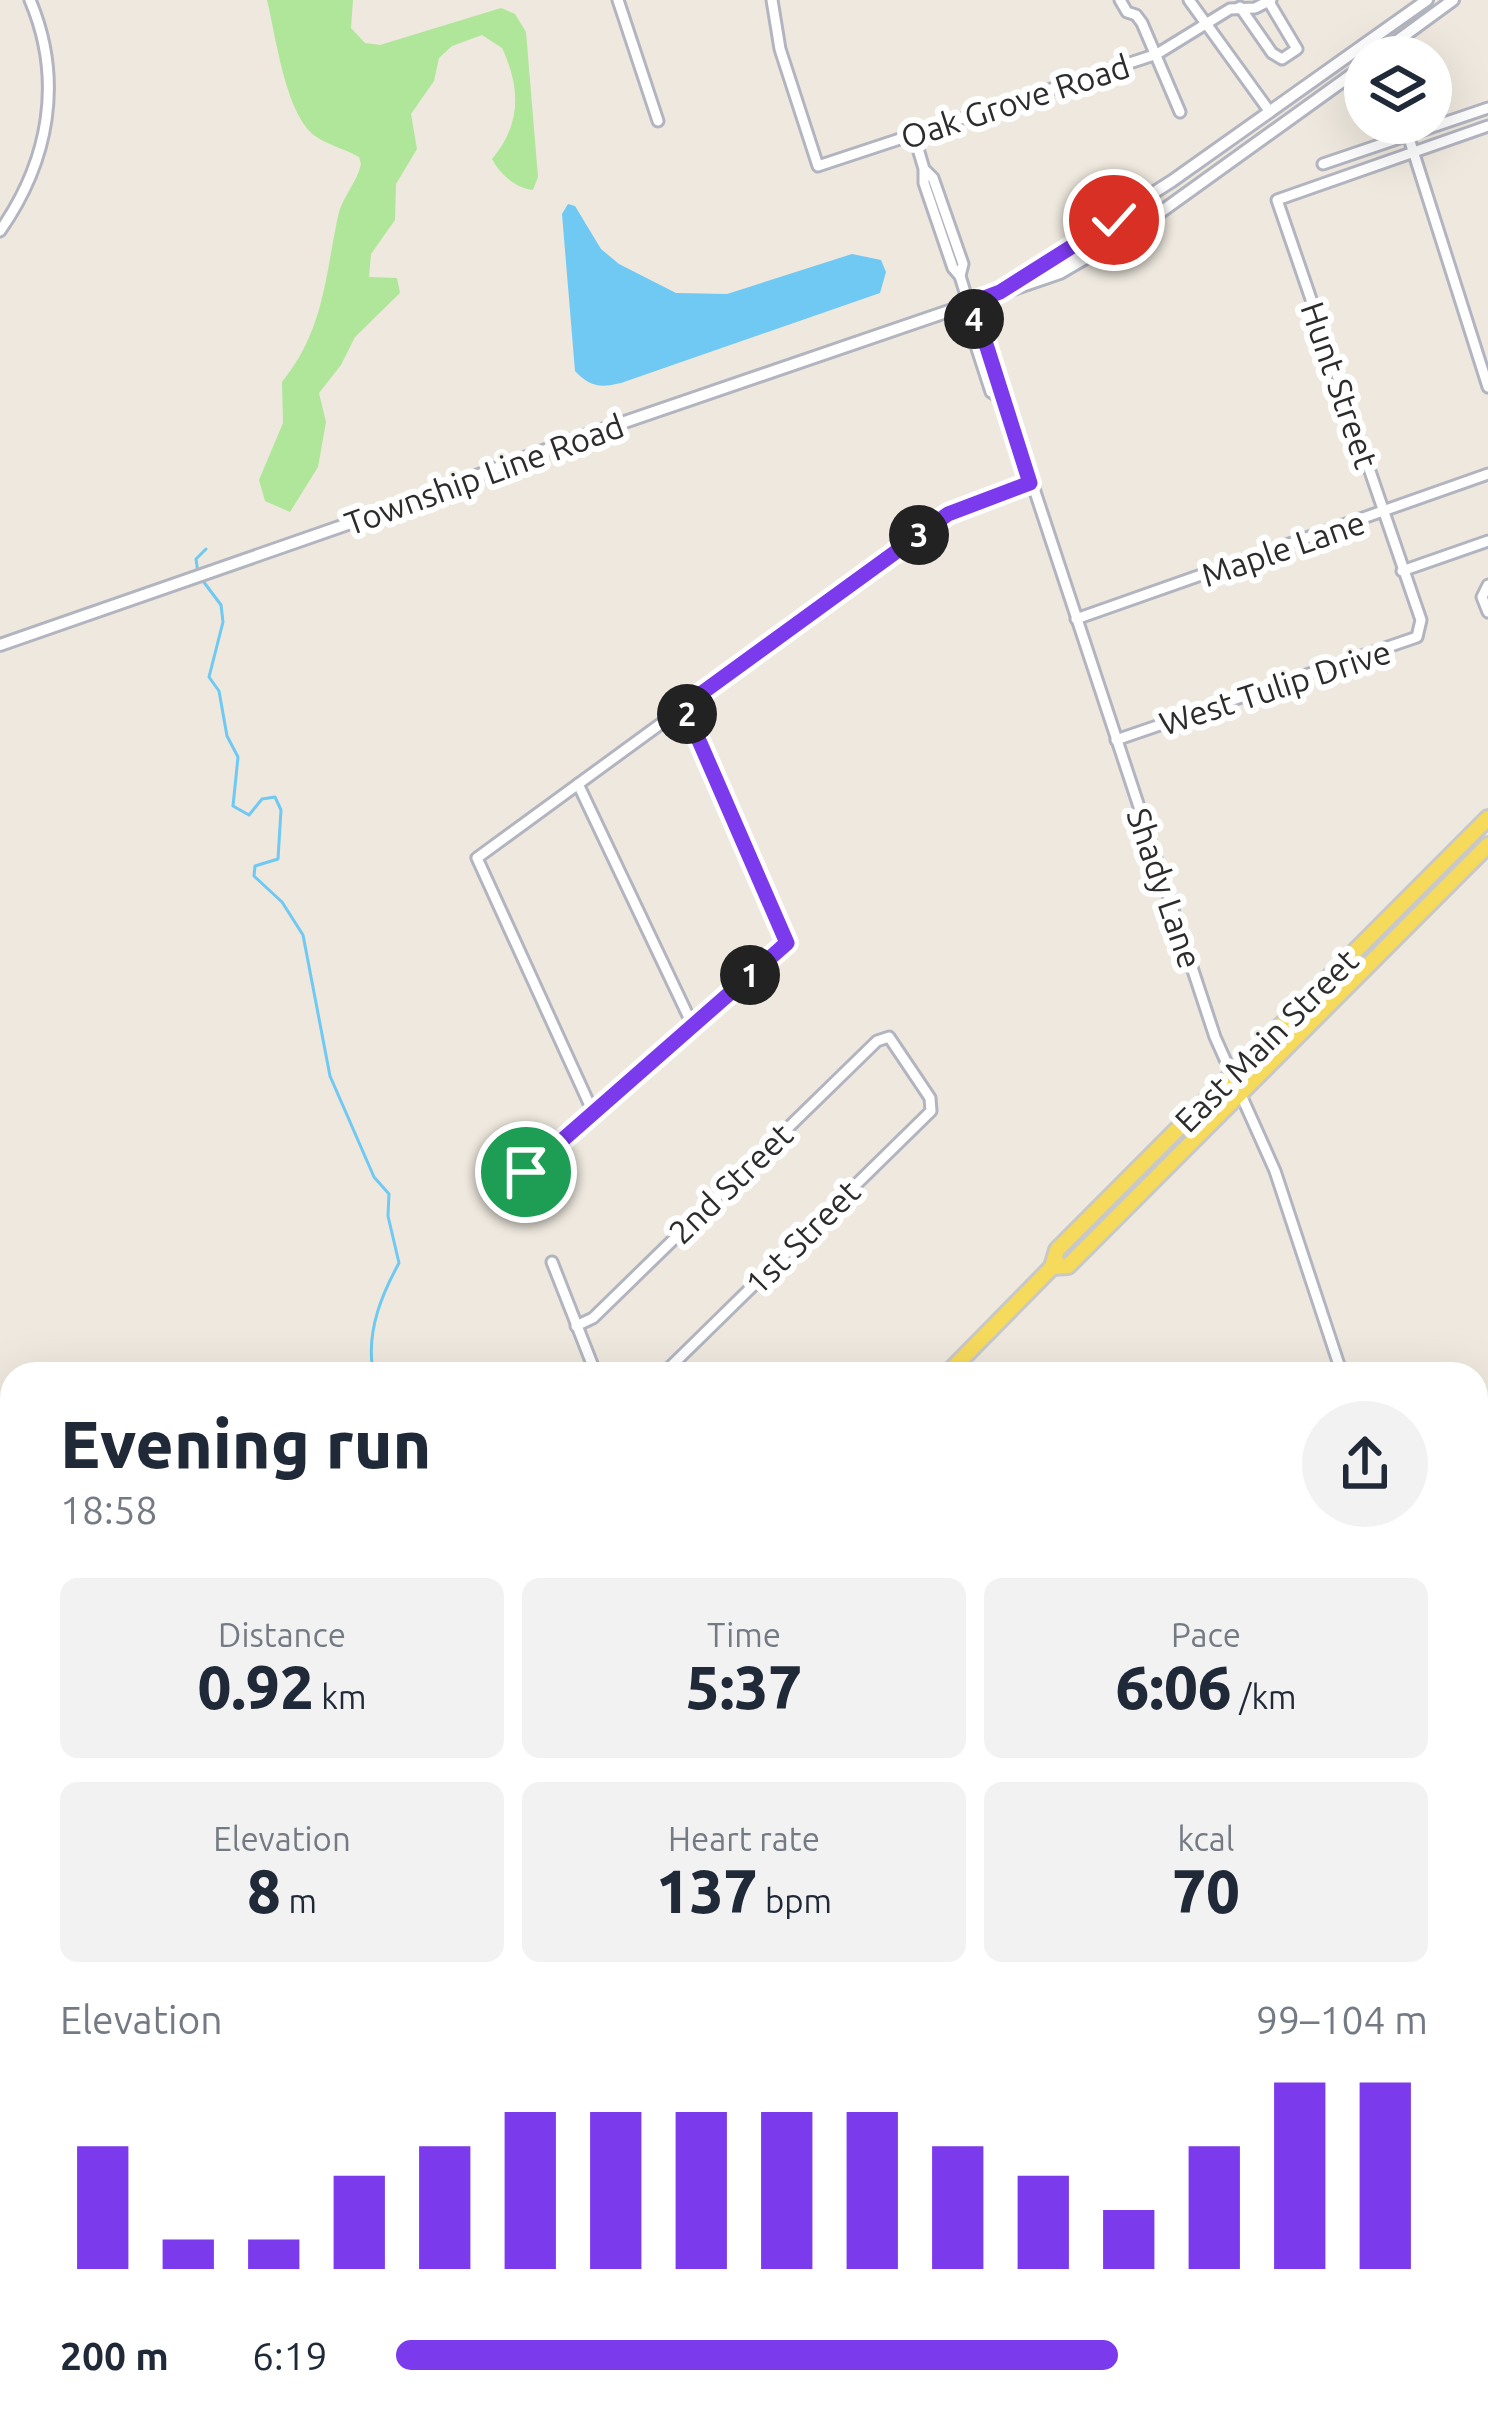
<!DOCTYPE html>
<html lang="en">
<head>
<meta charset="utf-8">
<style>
	body { margin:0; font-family:Ubuntu,sans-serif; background:#f2f2f3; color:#1f2937; height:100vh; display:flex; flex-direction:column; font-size:45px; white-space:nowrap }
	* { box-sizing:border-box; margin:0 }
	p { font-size:39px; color:#747a83 }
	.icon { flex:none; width:66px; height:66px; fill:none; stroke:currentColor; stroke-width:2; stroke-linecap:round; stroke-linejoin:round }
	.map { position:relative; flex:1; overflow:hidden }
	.sheet { position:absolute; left:0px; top:1362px; width:1488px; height:1065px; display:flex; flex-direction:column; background:#fff; border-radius:36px 36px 0 0; box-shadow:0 12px 48px #0002 }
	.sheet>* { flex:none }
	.fabs { position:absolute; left:1344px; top:36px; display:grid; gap:24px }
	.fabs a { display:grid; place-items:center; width:108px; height:108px; border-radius:50%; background:#fff; box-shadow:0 12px 48px #0002; font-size:60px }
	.pin { position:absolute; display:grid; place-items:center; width:102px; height:102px; color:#fff; margin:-51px; border:6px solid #fff; border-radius:50%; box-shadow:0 3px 12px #0007 }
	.km { position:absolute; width:60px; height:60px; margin:-30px; border-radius:50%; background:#222; color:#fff; font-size:33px; line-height:60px; text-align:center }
	.round { display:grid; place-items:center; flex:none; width:126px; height:126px; border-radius:63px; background:#f2f2f3 }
	.headline { display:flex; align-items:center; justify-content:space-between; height:204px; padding:0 60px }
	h1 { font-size:66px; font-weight:800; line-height:90px }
	.figures { display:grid; grid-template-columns:repeat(3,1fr); gap:18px; height:204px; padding:12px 60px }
	.figures div { display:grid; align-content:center; border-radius:18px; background:#f2f2f3; text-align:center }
	.figures b { font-size:60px; font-weight:800 }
	.figures small { font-size:33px; font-weight:400 }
	.figures p { font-size:33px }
	.chart { height:336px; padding:24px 60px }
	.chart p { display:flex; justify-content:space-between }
	.chart svg { width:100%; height:216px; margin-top:12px; stroke:#7c3aed; stroke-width:6 }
	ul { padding:0 60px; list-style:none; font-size:39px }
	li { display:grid; grid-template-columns:192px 144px 1fr; align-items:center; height:90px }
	li i { height:30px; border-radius:15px; background:#7c3aed }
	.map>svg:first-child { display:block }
</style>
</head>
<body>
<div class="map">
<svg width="1488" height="2425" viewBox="0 0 1488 2425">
	<rect width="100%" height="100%" fill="#eee8de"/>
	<g fill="#afe699">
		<path d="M267 0H353L351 28 365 43 380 45 501 8 515 14 526 32 538 177 533 190C515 188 500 174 492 159 521 125 521 88 502 48L482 35 452 46 439 58 434 81 411 114 417 149 396 184 395 220 371 254 369 277 397 278 400 293 355 337 341 365 319 393 326 422 318 467 290 512 265 501 259 480 283 423 282 382C324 330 325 278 338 216 342 197 357 183 361 164L359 157C345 149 328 145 315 136 285 113 276 36 267 0Z"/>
		<polygon points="554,2415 715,2415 724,2425 558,2425"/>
	</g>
	<path fill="#6fc9f3" d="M568 204 575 206 601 249 619 264 676 293 727 294 852 254 881 260 886 272 880 293 621 383C600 388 590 387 575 371L562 214Z"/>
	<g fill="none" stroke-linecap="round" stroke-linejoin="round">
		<g stroke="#6fc9f3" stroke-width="3">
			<polyline points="198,573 196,559 206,549"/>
			<path d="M203 581 221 605 223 622 209 677 219 691 227 736 238 757 233 806 249 815 262 799 275 797 281 810 278 859 255 866 254 876 282 902 303 935 330 1076 374 1177 389 1194 388 1216 399 1263C382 1294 368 1328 372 1364L363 1374"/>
			<polyline points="0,1536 12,1546"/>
			<polyline points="601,2415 603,2425"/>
		</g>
		<g stroke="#b2b4c0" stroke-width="15">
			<g id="minor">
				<polyline points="618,0 658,121"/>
				<polyline points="772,0 780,49 818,166 1157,54 1230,9 1255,8 1271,0"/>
				<polyline points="1120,0 1127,12 1136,15 1142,23 1180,112"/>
				<polyline points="1189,0 1270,112"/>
				<polyline points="1240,7 1272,53 1282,59 1297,49 1269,2"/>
				<polyline points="914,135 924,169 924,183 953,268 960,276 963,264 933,178 924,169"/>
				<polyline points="1408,135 1488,387"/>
				<polyline points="1323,164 1488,108"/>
				<path d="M0 231C49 161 64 80 30 0"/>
				<polyline points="960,276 973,318 970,327 991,392 1001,398"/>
				<polyline points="973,318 979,322 1215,1037 1275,1171 1342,1374"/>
				<polyline points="1402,571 1488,541"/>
				<polyline points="1488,585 1482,597 1488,612"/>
				<polyline points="1076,619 1488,474"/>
				<polyline points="1116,740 1417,637 1421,620 1277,200 1488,126"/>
				<polyline points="578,784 692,1024"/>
				<polyline points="592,1110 477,858 948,514 1030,483"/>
				<polyline points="526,1172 592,1110 787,943 684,706"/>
				<polyline points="552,1262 596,1374"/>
				<polyline points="576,1326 593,1318 877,1041 889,1037 930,1098 931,1111 663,1374"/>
				<polyline points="1476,1593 1488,1589"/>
				<polyline points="0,1623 12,1630"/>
				<polyline points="1476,1776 1488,1813"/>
				<polyline points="0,1809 12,1800"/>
				<polyline points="1476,1902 1488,1897"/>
				<polyline points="1476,2091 1488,2087"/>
				<polyline points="158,2415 162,2425"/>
				<polyline points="1022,2415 1025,2425"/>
				<polyline points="349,2425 379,2415"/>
			</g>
		</g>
		<g stroke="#b2b4c0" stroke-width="16">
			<g id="tertiary">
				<polyline points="1375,57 1453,0"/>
				<polyline points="1007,286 1172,181 1427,0"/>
				<polyline points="0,645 342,526 575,439 1060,273 1144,224 1365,65"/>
			</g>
		</g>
		<g stroke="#c8c8c8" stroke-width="20">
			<g id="primary">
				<polyline points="1052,1267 1057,1250 1488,818"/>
				<polyline points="1052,1267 1068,1266 1488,845"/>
				<polyline points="947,1374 1057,1262"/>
				<polyline points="0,2187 12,2178"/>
				<polyline points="0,2211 12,2202"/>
				<polyline points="763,2415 771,2425"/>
				<polyline points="810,2415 818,2425"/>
			</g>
		</g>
		<use href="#minor" stroke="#fff" stroke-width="9"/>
		<use href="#tertiary" stroke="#fff" stroke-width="10"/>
		<use href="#primary" stroke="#f6da5c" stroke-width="14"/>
	</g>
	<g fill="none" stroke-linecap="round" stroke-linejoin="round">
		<g stroke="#fff" stroke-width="24">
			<polyline id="route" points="526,1172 787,943 684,706 948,514 1030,483 979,322 973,318 968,304 1000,292 1114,220"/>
		</g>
		<use href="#route" stroke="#7c3aed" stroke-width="15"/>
	</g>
	<g text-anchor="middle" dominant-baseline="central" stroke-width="12" stroke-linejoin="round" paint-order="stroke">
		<g font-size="33" fill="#2c2c2c" stroke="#fff">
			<text transform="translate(1015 101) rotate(-18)">Oak Grove Road</text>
			<text transform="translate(1340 385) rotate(71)">Hunt Street</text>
			<text transform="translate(484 474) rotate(-20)">Township Line Road</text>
			<text transform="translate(1283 548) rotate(-19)">Maple Lane</text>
			<text transform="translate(1275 687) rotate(-18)">West Tulip Drive</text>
			<text transform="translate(1165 888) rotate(71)">Shady Lane</text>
			<text transform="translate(1266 1040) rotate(-45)">East Main Street</text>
			<text transform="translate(730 1183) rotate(-44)">2nd Street</text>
			<text transform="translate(802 1237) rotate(-45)">1st Street</text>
		</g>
	</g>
</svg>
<div class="fabs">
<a><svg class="icon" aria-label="layers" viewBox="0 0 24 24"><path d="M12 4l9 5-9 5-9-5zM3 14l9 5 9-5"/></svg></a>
</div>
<div class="pin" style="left:526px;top:1172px;background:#1e9e55"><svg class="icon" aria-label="arrive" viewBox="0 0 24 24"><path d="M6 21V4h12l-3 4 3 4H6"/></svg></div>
<div class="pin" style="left:1114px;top:220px;background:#d93025"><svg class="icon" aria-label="check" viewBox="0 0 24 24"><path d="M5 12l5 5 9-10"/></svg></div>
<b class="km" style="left:750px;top:975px">1</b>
<b class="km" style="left:687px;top:714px">2</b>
<b class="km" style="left:919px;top:535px">3</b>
<b class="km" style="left:974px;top:319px">4</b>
<section class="sheet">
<div class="headline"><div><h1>Evening run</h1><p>18:58</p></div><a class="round"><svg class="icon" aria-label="share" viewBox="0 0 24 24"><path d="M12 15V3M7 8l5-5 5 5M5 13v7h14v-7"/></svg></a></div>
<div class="figures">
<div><p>Distance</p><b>0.92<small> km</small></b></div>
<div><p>Time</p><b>5:37</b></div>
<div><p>Pace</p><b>6:06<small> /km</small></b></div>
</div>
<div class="figures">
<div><p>Elevation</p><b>8<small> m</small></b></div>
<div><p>Heart rate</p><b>137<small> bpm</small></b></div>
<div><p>kcal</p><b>70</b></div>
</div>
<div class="chart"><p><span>Elevation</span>99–104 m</p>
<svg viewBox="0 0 160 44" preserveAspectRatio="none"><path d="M5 44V19M15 44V38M25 44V38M35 44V25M45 44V19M55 44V12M65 44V12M75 44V12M85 44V12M95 44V12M105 44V19M115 44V25M125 44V32M135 44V19M145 44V6M155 44V6"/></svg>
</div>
<ul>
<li><b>200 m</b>6:19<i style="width:70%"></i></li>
</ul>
</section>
</div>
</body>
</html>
